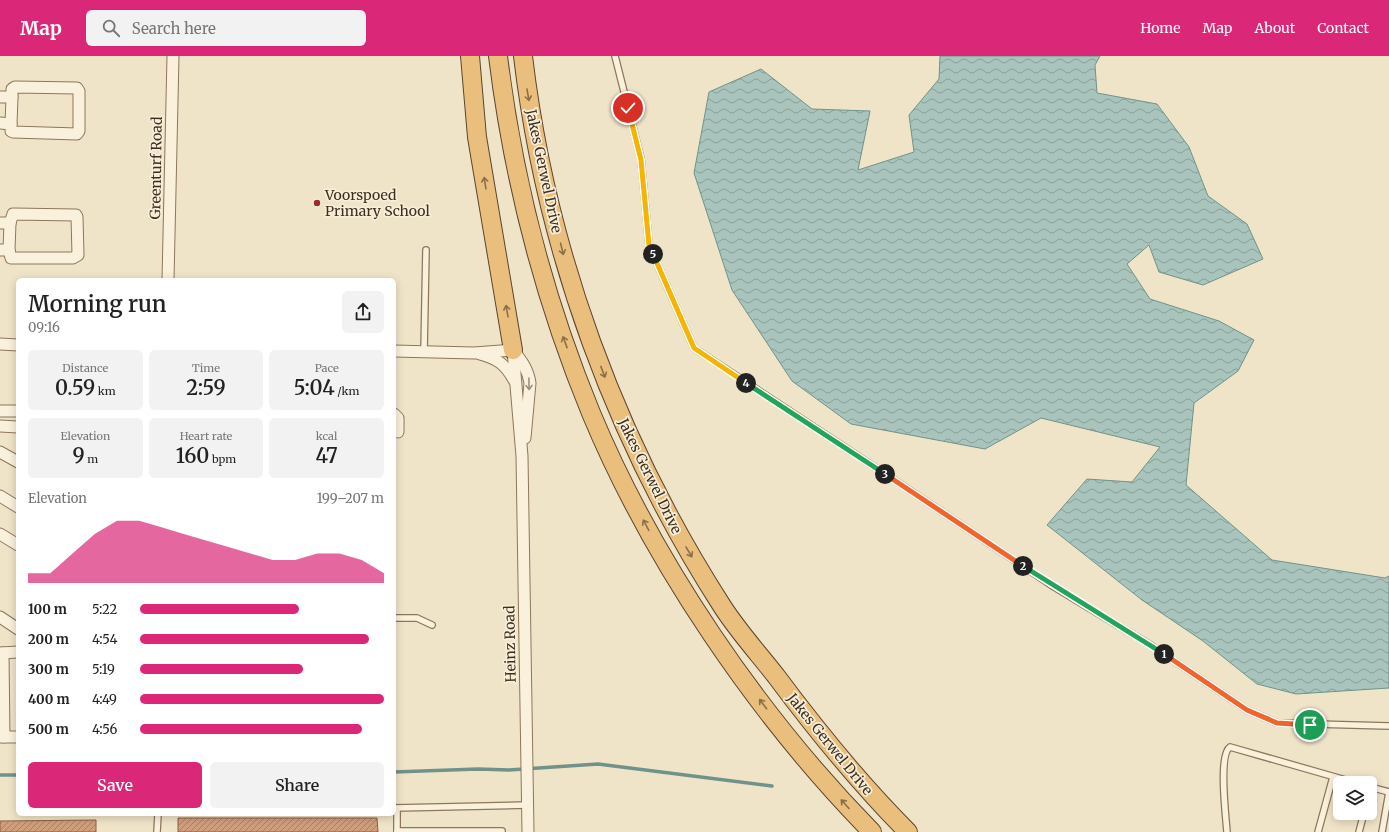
<!DOCTYPE html>
<html lang="en">
<head>
<meta charset="utf-8">
<style>
	body { margin:0; font-family:Merriweather,serif; background:#f2f2f2; color:#222; height:100vh; display:flex; flex-direction:column; font-size:15px; white-space:nowrap }
	* { box-sizing:border-box; margin:0 }
	p { font-size:13px; color:#767676 }
	.icon { flex:none; width:22px; height:22px; fill:none; stroke:currentColor; stroke-width:2; stroke-linecap:round; stroke-linejoin:round }
	.map { position:relative; flex:1; overflow:hidden }
	.details { position:absolute; left:16px; top:222px; width:380px; height:538px; display:flex; flex-direction:column; background:#fff; border-radius:6px; box-shadow:0 2px 10px #0003 }
	.details>* { flex:none }
	.buttons { position:absolute; left:1333px; top:720px; display:grid; gap:8px }
	.buttons a { display:grid; place-items:center; width:44px; height:44px; border-radius:6px; background:#fff; box-shadow:0 2px 10px #0003; font-size:20px }
	.pin { position:absolute; display:grid; place-items:center; width:34px; height:34px; color:#fff; margin:-17px; border:2px solid #fff; border-radius:50%; box-shadow:0 1px 4px #0007 }
	.km { position:absolute; width:20px; height:20px; margin:-10px; border-radius:50%; background:#222; color:#fff; font-size:11px; line-height:20px; text-align:center }
	.round { display:grid; place-items:center; flex:none; width:42px; height:42px; border-radius:6px; background:#f2f2f2 }
	.head { display:flex; align-items:center; justify-content:space-between; height:68px; padding:0 12px }
	h1 { font-size:22px; font-weight:600; line-height:30px }
	.stats { display:grid; grid-template-columns:repeat(3,1fr); gap:6px; height:68px; padding:4px 12px }
	.stats div { display:grid; align-content:center; border-radius:6px; background:#f2f2f2; text-align:center }
	.stats b { font-size:20px; font-weight:600 }
	.stats small { font-size:11px; font-weight:400 }
	.stats p { font-size:11px }
	.chart { height:112px; padding:8px 12px }
	.chart p { display:flex; justify-content:space-between }
	.chart svg { width:100%; height:72px; margin-top:4px; fill:#db2777; opacity:.7 }
	.primary-button { display:flex; gap:8px; margin-top:auto; padding:8px 12px }
	.primary-button a { flex:1; height:46px; border-radius:6px; background:#db2777; color:#fff; font-size:16px; font-weight:600; line-height:46px; text-align:center }
	.primary-button a+a { background:#f2f2f2; color:#222 }
	ul { padding:0 12px; list-style:none; font-size:13px }
	li { display:grid; grid-template-columns:64px 48px 1fr; align-items:center; height:30px }
	li i { height:10px; border-radius:5px; background:#db2777 }
	header { display:flex; align-items:center; gap:24px; box-sizing:border-box; height:56px; padding:0 20px; background:#db2777; color:#fff }
	header strong { font-size:19px }
	nav { display:flex; gap:22px; margin-inline-start:auto; font-size:14px }
	.search { width:280px; height:36px; background:#f2f2f2; display:flex; align-items:center; gap:10px; box-sizing:border-box; padding:0 14px; border-radius:6px; color:#767676; font-size:15px }
	.map>svg:first-child { display:block }
</style>
</head>
<body>
<header>
<strong>Map</strong>
<div class="search"><svg class="icon" aria-label="search" viewBox="0 0 24 24"><circle cx="10" cy="10" r="6"/><path d="M15 15l6 6"/></svg>Search here</div>
<nav><a>Home</a><a>Map</a><a>About</a><a>Contact</a></nav>
</header>
<div class="map">
<svg width="1389" height="776" viewBox="0 0 1389 776">
	<defs>
		<pattern id="water-waves" width="16" height="10" patternUnits="userSpaceOnUse"><rect width="16" height="10" fill="#a9c4bc"/><path d="M0 5q4-4 8 0t8 0" fill="none" stroke="#8ba098"/></pattern>
		<pattern id="building-hatch" width="6" height="6" patternUnits="userSpaceOnUse"><rect width="6" height="6" fill="#cf9f7d"/><path d="M-1 1l2-2M0 6l6-6M5 7l2-2" fill="none" stroke="#a98266"/></pattern>
	</defs>
	<rect width="100%" height="100%" fill="#f0e4c8"/>
	<polygon fill="url(#water-waves)" stroke="#6f938a" points="940,0 1100,0 1095,9 1097,37 1157,48 1189,91 1208,140 1247,168 1263,203 1203,229 1159,216 1149,189 1127,208 1150,243 1219,265 1254,284 1238,315 1194,347 1186,429 1272,504 1385,522 1389,520 1389,632 1296,638 1257,628 1203,585 1142,544 1047,469 1087,423 1132,426 1160,391 1041,362 985,393 851,368 792,325 732,234 694,117 709,36 761,13 812,53 870,55 858,114 914,96 909,59 939,23"/>
	<g fill="none" stroke-linecap="round" stroke-linejoin="round">
		<g stroke="#6f938a" stroke-width="3.5">
			<polyline points="394,716 478,713 509,714 598,708 772,730"/>
			<polyline points="0,719 18,719"/>
		</g>
	</g>
	<g fill="url(#building-hatch)" stroke="#8d5f41">
		<polygon points="178,762 377,762 378,776 178,776"/>
		<polygon points="96,764 96,776 0,776 0,765"/>
	</g>
	<g fill="none" stroke-linecap="round" stroke-linejoin="round">
		<g stroke="#8d765c" stroke-width="8">
			<g id="service">
				<polyline points="615,0 641,103 649,189 694,292 899,427 1051,529 1152,590 1247,654 1277,667 1389,670"/>
				<polyline points="424,296 426,194"/>
				<polyline points="394,562 417,562 432,569"/>
				<polyline points="1370,731 1389,736"/>
				<polyline points="394,752 527,749"/>
				<polyline points="397,752 397,776"/>
				<polyline points="397,775 502,775"/>
				<polyline points="157,776 158,758"/>
				<path d="M1227 776C1226 761 1218 699 1230 691L1356 727"/>
				<polyline points="1318,776 1333,721"/>
				<polyline points="1359,776 1364,757"/>
				<polyline points="1382,776 1389,736"/>
			</g>
		</g>
		<g stroke="#8d765c" stroke-width="13">
			<g id="minor">
				<polyline points="0,41 12,41 12,33 15,31 77,32 79,35 79,75 77,78 13,76 11,75 11,68 0,67"/>
				<polyline points="11,68 12,41"/>
				<polyline points="0,167 10,167 13,158 76,159 77,161 78,199 73,202 11,202 9,194 0,194"/>
				<polyline points="9,194 10,167"/>
				<polyline points="168,224 173,0"/>
				<polyline points="0,288 18,289"/>
				<polyline points="513,294 522,400 528,776"/>
				<path d="M513 294C521 304 528 313 530 327L525 382"/>
				<polyline points="394,295 474,297 513,294"/>
				<path d="M480 298C498 303 505 308 514 324"/>
				<polyline points="0,355 18,355"/>
				<polyline points="394,358 398,362 398,376"/>
				<polyline points="0,370 18,371"/>
				<polyline points="0,396 18,406"/>
				<polyline points="0,440 18,451"/>
				<polyline points="0,478 18,489"/>
				<polyline points="0,561 18,573"/>
				<polyline points="0,597 18,596"/>
				<polyline points="3,597 4,681"/>
				<polyline points="0,681 18,681"/>
			</g>
		</g>
		<g stroke="#5b4430" stroke-width="20">
			<g id="trunk">
				<polyline points="470,0 477,81 513,294"/>
				<path d="M498 0C513 122 544 243 591 357 653 506 759 661 872 776"/>
				<path d="M523 0C546 195 616 385 722 550 738 575 758 597 776 620 817 675 859 727 908 776"/>
			</g>
		</g>
		<use href="#service" stroke="#faf1dc" stroke-width="5.5"/>
		<use href="#minor" stroke="#faf1dc" stroke-width="11"/>
		<use href="#trunk" stroke="#eabe7c" stroke-width="18"/>
	</g>
	<defs><path id="oneway-shaft" d="M-6 0H5M1.5-3L5.5 0L1.5 3" fill="none" stroke-width="1.6" stroke-linecap="round" stroke-linejoin="round"/></defs>
	<g stroke="#8b6f49">
		<use href="#oneway-shaft" transform="translate(528 39) rotate(80)"/>
		<use href="#oneway-shaft" transform="translate(485 127) rotate(-99)"/>
		<use href="#oneway-shaft" transform="translate(562 193) rotate(76)"/>
		<use href="#oneway-shaft" transform="translate(507 255) rotate(-100)"/>
		<use href="#oneway-shaft" transform="translate(565 286) rotate(-110)"/>
		<use href="#oneway-shaft" transform="translate(603 316) rotate(69)"/>
		<use href="#oneway-shaft" transform="translate(646 469) rotate(-118)"/>
		<use href="#oneway-shaft" transform="translate(689 496) rotate(59)"/>
		<use href="#oneway-shaft" transform="translate(763 648) rotate(-127)"/>
		<use href="#oneway-shaft" transform="translate(845 748) rotate(-132)"/>
	</g>
	<use stroke="#9c907e" href="#oneway-shaft" transform="translate(529 328) rotate(89)"/>
	<g fill="none" stroke-linecap="round" stroke-linejoin="round">
		<g stroke="#fff" stroke-width="8">
			<polyline id="split-1" points="1164,598 1247,654 1277,667 1310,669"/>
		</g>
		<g stroke="#fff" stroke-width="8">
			<polyline id="split-2" points="1023,510 1164,598"/>
		</g>
		<g stroke="#fff" stroke-width="8">
			<polyline id="split-3" points="885,418 1023,510"/>
		</g>
		<g stroke="#fff" stroke-width="8">
			<polyline id="split-4" points="746,327 885,418"/>
		</g>
		<g stroke="#fff" stroke-width="8">
			<polyline id="split-5" points="653,198 694,292 746,327"/>
		</g>
		<g stroke="#fff" stroke-width="8">
			<polyline id="split-6" points="628,52 641,104 649,189 653,198"/>
		</g>
		<use href="#split-1" stroke="#f0652b" stroke-width="5"/>
		<use href="#split-2" stroke="#22a559" stroke-width="5"/>
		<use href="#split-3" stroke="#f0652b" stroke-width="5"/>
		<use href="#split-4" stroke="#22a559" stroke-width="5"/>
		<use href="#split-5" stroke="#f5b400" stroke-width="5"/>
		<use href="#split-6" stroke="#f5b400" stroke-width="5"/>
	</g>
	<circle fill="#9e2a2b" stroke="#f7eed8" stroke-width="1.5" cx="317" cy="147" r="4"/>
	<g text-anchor="middle" dominant-baseline="central" stroke-width="3.5" stroke-linejoin="round" paint-order="stroke">
		<g font-size="14" fill="#3d2e20" stroke="#f7eed8">
			<text transform="translate(156 112) rotate(-89)">Greenturf Road</text>
			<text transform="translate(544 115) rotate(78)">Jakes Gerwel Drive</text>
			<text transform="translate(650 420) rotate(64)">Jakes Gerwel Drive</text>
			<text transform="translate(510 588) rotate(-91)">Heinz Road</text>
			<text transform="translate(830 688) rotate(51)">Jakes Gerwel Drive</text>
		</g>
		<g font-size="14" fill="#3d2e20" stroke="#f7eed8" text-anchor="start">
			<text x="325" y="139">Voorspoed<tspan x="325" dy="16">Primary School</tspan></text>
		</g>
	</g>
</svg>
<div class="buttons">
<a><svg class="icon" aria-label="layers" viewBox="0 0 24 24"><path d="M12 4l9 5-9 5-9-5zM3 14l9 5 9-5"/></svg></a>
</div>
<div class="pin" style="left:1310px;top:669px;background:#1e9e55"><svg class="icon" aria-label="arrive" viewBox="0 0 24 24"><path d="M6 21V4h12l-3 4 3 4H6"/></svg></div>
<div class="pin" style="left:628px;top:52px;background:#d93025"><svg class="icon" aria-label="check" viewBox="0 0 24 24"><path d="M5 12l5 5 9-10"/></svg></div>
<b class="km" style="left:1164px;top:598px">1</b>
<b class="km" style="left:1023px;top:510px">2</b>
<b class="km" style="left:885px;top:418px">3</b>
<b class="km" style="left:746px;top:327px">4</b>
<b class="km" style="left:653px;top:198px">5</b>
<section class="details">
<div class="head"><div><h1>Morning run</h1><p>09:16</p></div><a class="round"><svg class="icon" aria-label="share" viewBox="0 0 24 24"><path d="M12 15V3M7 8l5-5 5 5M5 13v7h14v-7"/></svg></a></div>
<div class="stats">
<div><p>Distance</p><b>0.59<small> km</small></b></div>
<div><p>Time</p><b>2:59</b></div>
<div><p>Pace</p><b>5:04<small> /km</small></b></div>
</div>
<div class="stats">
<div><p>Elevation</p><b>9<small> m</small></b></div>
<div><p>Heart rate</p><b>160<small> bpm</small></b></div>
<div><p>kcal</p><b>47</b></div>
</div>
<div class="chart"><p><span>Elevation</span>199–207 m</p>
<svg viewBox="0 0 160 44" preserveAspectRatio="none"><path d="M0 44V38L10 38L20 26L30 14L40 6L50 6L60 10L70 14L80 18L90 22L100 26L110 30L120 30L130 26L140 26L150 30L160 38V44z"/></svg>
</div>
<ul>
<li><b>100 m</b>5:22<i style="width:65%"></i></li>
<li><b>200 m</b>4:54<i style="width:94%"></i></li>
<li><b>300 m</b>5:19<i style="width:67%"></i></li>
<li><b>400 m</b>4:49<i style="width:100%"></i></li>
<li><b>500 m</b>4:56<i style="width:91%"></i></li>
</ul>
<div class="primary-button"><a>Save</a><a>Share</a></div>
</section>
</div>
</body>
</html>
